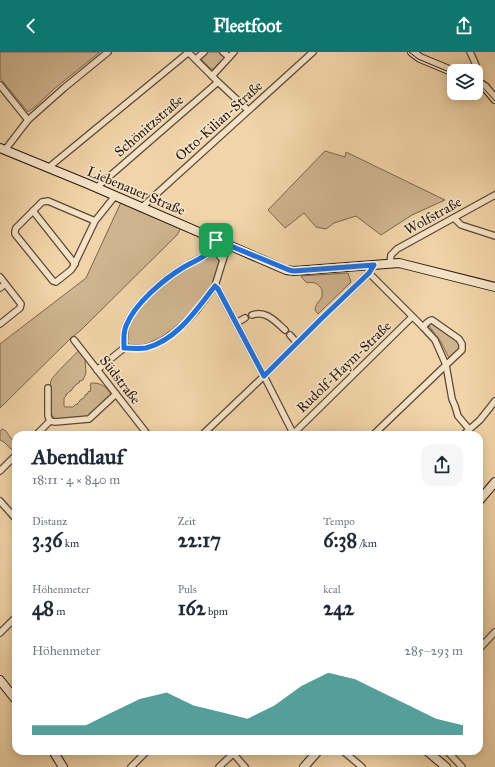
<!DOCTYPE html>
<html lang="de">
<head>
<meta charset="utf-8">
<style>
	body { margin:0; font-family:"IM FELL Great Primer",serif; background:#f6f6f7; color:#1f2937; height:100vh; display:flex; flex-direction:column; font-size:15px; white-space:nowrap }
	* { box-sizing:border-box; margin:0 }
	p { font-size:13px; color:#747a83 }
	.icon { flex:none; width:22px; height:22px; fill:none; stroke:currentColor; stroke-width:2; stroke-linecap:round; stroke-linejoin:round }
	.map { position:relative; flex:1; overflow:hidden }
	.sheet { position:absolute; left:12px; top:379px; width:471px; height:324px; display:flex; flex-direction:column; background:#fff; border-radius:12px; box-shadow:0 2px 10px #0003 }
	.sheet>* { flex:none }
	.buttons { position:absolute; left:447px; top:12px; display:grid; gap:8px }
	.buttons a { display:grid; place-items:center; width:36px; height:36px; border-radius:8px; background:#fff; box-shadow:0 2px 10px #0003; font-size:20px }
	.pin { position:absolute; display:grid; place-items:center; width:34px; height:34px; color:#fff; margin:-17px; border-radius:8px; box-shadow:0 2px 6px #0006 }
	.round { display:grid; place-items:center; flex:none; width:42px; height:42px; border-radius:12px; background:#f6f6f7 }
	.overview { display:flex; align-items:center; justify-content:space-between; height:68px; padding:0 20px }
	h1 { font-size:22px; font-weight:800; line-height:30px }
	.figures { display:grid; grid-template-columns:repeat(3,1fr); gap:6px; height:68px; padding:4px 20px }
	.figures div { display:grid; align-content:center }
	.figures b { font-size:20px; font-weight:800 }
	.figures small { font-size:11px; font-weight:400 }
	.figures p { font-size:11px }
	.chart { height:112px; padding:8px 20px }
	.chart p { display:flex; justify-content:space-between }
	.chart svg { width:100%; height:72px; margin-top:4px; fill:#0f766e; opacity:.7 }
	header { display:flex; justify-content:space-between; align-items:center; height:52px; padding:0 20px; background:#0f766e; color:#fff; font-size:18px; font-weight:800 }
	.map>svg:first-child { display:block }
</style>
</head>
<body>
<header><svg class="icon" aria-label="back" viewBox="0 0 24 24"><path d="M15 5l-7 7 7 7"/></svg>Fleetfoot<svg class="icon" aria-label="share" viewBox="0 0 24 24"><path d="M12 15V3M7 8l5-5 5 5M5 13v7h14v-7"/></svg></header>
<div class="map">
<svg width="495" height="715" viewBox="0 0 495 715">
	<rect width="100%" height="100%" fill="#f1d4a9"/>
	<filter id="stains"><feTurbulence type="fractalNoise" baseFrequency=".005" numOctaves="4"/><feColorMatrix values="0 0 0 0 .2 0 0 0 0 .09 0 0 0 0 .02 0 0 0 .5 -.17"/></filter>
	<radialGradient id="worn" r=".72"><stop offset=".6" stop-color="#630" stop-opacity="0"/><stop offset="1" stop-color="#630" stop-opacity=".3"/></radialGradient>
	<g fill="#cfb48f" stroke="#7c664f">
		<polygon points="0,0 100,0 54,37 35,55 28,60 0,26"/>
		<polygon points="206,0 221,0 225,5 213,17 211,17 201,7 201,5"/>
		<polygon points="325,99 345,105 346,100 445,148 412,163 381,183 356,164 334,171 326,177 316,175 304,161 285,176 268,158"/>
		<polygon points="122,148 182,174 177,183 81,278 70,287 0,356 0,292 86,226"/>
		<path d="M219 197 223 201 215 234 181 272 162 287 144 295H135L127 291C123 265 156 237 176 223 182 218 190 214 197 210 204 206 211 200 219 197Z"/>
		<path d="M348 221 351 230 318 262 315 258C316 251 318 251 322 245V238C319 232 314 229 307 231L302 226 301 224Z"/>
		<polygon points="431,271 442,277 460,291 460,297 450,308 441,290 429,274"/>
		<path d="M79 298 85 307 86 321 83 328 80 329H79L80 330 77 332H76V333L74 335H73V336L71 339H70L67 342H66V344L64 346V354L65 355H73L76 352 77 353V352L80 349V348L84 346 86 342 87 343V342L89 339 90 340 91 335 90 334 91 331C102 331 105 334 112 343L89 365 74 366 56 367 52 364C50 353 47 340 51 329 52 324 74 304 79 298Z"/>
		<path d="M2 377C7 378 7 381 10 385 11 387 14 389 16 391V395L14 397H11L4 390 0 388V379Z"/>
	</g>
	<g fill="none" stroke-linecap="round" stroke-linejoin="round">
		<g stroke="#5b4836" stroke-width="8">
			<g id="street">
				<polyline points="188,0 218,30 248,58"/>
				<polyline points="223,0 229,5"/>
				<path d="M470 0C474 9 481 20 476 29"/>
				<polyline points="196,7 204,0"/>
				<polyline points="212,24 234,0"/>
				<polyline points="0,33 28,68"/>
				<polyline points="5,98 28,68 64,36 108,0"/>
				<polyline points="48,116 189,0"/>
				<polyline points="96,136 218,30"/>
				<polyline points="141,156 313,0"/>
				<polyline points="33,159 75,212"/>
				<polyline points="454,166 461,173 495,184"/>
				<polyline points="95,169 48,149 42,150 16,176 15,179 15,182 53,229 56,230 71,218 73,215 95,169 115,144"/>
				<polyline points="211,199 217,201 223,208"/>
				<polyline points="390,211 391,203 397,197 495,143"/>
				<polyline points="369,221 423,275 435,288 446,313 452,347 455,354 458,364 469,377"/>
				<polyline points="0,225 21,252 20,256 0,272"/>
				<polyline points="215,234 219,239 264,324 294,383"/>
				<polyline points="0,236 5,232"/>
				<path d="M252 263C266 258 275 269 285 278"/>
				<polyline points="236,271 245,266"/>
				<polyline points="290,283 297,291"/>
				<polyline points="74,288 148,383"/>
				<path d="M124 296C124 289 124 281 126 274 134 252 164 227 184 215 192 209 204 206 211 199 213 196 215 192 216 188"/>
				<polyline points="97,318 124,296 145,296 151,294 162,289 172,282 183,273 196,259 215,234 223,208 228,193"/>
				<polyline points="48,336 48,364 50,369 55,370 89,367 116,342"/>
				<polyline points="36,383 50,369"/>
				<polyline points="202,383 264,324 321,267 369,221 374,213"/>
				<polyline points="292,383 412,265"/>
				<path d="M373 383 446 313 462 298V292L459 287 432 268C428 268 426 272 423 275"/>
				<polyline points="463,383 480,368 495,349"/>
				<polyline points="0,419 16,403"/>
				<polyline points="0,449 16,467"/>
				<polyline points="0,581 16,565"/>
				<polyline points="479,597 495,580"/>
				<polyline points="231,699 245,715"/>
				<polyline points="343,699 362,715"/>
				<polyline points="447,699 462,715"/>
				<polyline points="131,715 147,699"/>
				<polyline points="219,715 236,699"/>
			</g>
		</g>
		<g stroke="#29190f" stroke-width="10">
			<g id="secondary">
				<polyline points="412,0 420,6 454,20"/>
				<polyline points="476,29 485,35 495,47"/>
				<polyline points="0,96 88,132 286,218 294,219 399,211 495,235"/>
				<polyline points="479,449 495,430"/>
				<polyline points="0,628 16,648"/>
				<polyline points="53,699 63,715"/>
				<polyline points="427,699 446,715"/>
				<polyline points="304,715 318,699"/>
			</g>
		</g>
		<use href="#street" stroke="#f6e3c7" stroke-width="5.5"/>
		<use href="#secondary" stroke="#f6e3c7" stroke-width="8"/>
		<g stroke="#29190f" stroke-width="1">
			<polyline points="409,0 418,7 454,22"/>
			<polyline points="476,31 485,38 495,49"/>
		</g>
	</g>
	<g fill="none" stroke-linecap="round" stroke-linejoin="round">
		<g stroke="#fff" stroke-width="8">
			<path id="route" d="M216 188 289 218 294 219 374 213 369 221 321 267 264 324 218 237 215 234C196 258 177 288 146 296 139 297 130 296 124 296 124 289 123 281 126 274 134 252 164 227 184 215 192 210 204 206 210 199 213 196 215 192 216 188Z"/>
		</g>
		<use href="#route" stroke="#1a73e8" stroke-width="5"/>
	</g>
	<g text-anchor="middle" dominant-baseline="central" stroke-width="3.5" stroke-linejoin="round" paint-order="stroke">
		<g font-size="14" fill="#29190f" stroke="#f6e3c7">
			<text transform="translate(219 69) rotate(-42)">Otto-Kilian-Straße</text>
			<text transform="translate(149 74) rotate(-41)">Schönitzstraße</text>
			<text transform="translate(136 139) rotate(23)">Liebenauer Straße</text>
			<text transform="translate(433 164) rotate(-29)">Wolfstraße</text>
			<text transform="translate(344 315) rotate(-44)">Rudolf-Haym-Straße</text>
			<text transform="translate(120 328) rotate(52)">Südstraße</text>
		</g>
	</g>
	<rect width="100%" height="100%" filter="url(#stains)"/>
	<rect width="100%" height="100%" fill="url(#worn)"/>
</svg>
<div class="buttons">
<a><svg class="icon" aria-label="layers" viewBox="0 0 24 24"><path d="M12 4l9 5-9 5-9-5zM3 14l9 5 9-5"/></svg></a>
</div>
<div class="pin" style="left:216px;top:188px;background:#1e9e55"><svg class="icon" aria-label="arrive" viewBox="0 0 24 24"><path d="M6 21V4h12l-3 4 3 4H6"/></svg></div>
<section class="sheet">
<div class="overview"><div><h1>Abendlauf</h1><p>18:11 · 4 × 840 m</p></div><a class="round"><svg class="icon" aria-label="share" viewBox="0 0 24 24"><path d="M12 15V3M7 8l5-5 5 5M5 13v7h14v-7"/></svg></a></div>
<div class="figures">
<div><p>Distanz</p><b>3.36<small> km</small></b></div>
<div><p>Zeit</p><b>22:17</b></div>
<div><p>Tempo</p><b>6:38<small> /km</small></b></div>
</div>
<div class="figures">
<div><p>Höhenmeter</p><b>48<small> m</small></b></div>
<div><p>Puls</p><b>162<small> bpm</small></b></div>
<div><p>kcal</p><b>242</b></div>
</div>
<div class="chart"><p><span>Höhenmeter</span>285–293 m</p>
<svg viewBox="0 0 160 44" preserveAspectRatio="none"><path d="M0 44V38L10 38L20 38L30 30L40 22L50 18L60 26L70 30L80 34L90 26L100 14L110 6L120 10L130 18L140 26L150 34L160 38V44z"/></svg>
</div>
</section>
</div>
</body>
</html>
